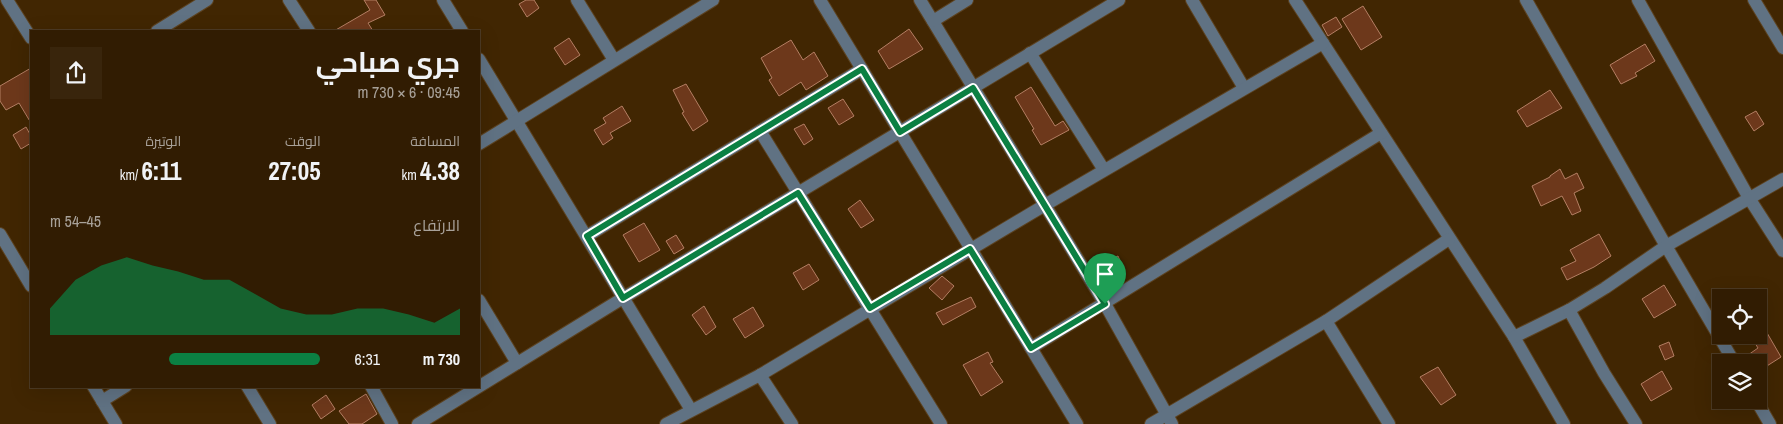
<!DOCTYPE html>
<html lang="ar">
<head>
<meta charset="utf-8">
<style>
	body { margin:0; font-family:"Archivo Narrow",Cairo,sans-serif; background:#39250c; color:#f1f3f6; direction:rtl; height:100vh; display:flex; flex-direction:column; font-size:19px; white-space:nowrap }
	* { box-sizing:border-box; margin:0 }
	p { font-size:16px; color:#a8a199 }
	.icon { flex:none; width:28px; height:28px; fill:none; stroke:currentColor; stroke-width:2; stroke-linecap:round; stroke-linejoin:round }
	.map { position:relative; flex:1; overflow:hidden; direction:ltr }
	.details { position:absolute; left:30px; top:30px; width:450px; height:358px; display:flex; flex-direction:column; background:#311c02; border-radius:0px; box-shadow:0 5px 20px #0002,0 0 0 1px #4c3a24; direction:rtl }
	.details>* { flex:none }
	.tools { position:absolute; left:1712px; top:289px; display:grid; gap:10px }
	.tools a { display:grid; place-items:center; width:55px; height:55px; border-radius:0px; background:#311c02; box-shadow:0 5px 20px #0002,0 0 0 1px #4c3a24; font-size:25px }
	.pin { position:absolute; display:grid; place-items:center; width:42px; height:42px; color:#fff; margin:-51px -21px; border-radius:50% 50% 50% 0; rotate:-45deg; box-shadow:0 0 5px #0007 }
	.pin .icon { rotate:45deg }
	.round { display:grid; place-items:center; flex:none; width:52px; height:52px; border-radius:0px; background:#39250c }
	.summary { display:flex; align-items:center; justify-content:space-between; height:85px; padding:0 20px }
	h1 { font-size:28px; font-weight:700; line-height:38px }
	.figures { display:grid; grid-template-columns:repeat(3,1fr); gap:8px; height:85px; padding:5px 20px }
	.figures div { display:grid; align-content:center }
	.figures b { font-size:25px; font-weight:700 }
	.figures small { font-size:14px; font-weight:400 }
	.figures p { font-size:14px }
	.chart { height:140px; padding:10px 20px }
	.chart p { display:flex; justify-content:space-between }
	.chart svg { width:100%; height:90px; margin-top:5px; fill:#0b8043; opacity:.7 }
	ul { padding:0 20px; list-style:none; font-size:16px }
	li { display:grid; grid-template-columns:80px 60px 1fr; align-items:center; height:38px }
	li i { height:12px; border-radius:6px; background:#0b8043 }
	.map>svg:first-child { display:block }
</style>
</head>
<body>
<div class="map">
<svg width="1783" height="424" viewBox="0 0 1783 424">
	<rect width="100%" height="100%" fill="#412602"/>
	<g fill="#6d381b" stroke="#b47e63">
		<polygon points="364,0 376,0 385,15 368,23 373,31 334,31 370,10"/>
		<polygon points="526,0 534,0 539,8 527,17 519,4"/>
		<polygon points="1363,6 1382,37 1361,50 1342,19"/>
		<polygon points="1336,17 1342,27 1328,36 1322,25"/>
		<polygon points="909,29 923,49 889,69 878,51"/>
		<polygon points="569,38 580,55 565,65 554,48"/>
		<polygon points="791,40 803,60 814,52 828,76 806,90 801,82 779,96 769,80 772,78 761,58"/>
		<polygon points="1645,44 1655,61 1635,73 1637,76 1621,84 1610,65"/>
		<polygon points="31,68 31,123 19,103 6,110 0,101 0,86"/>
		<polygon points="686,84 708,121 693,131 682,113 684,112 673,90"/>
		<polygon points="1031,87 1055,126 1063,121 1069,130 1041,145 1032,130 1034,129 1015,97"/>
		<polygon points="1550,90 1562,108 1527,127 1517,111"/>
		<polygon points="843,99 854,116 839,125 828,108"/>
		<polygon points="622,106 631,121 610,133 613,138 603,145 594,130 606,123 603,118"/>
		<polygon points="1756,111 1764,124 1754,131 1745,117"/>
		<polygon points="804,124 813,139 804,145 794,129"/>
		<polygon points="26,127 31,136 31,143 21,149 13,135"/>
		<polygon points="1560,169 1565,179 1577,173 1584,188 1574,193 1581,211 1572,215 1562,196 1541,206 1532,186 1550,177 1550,176"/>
		<polygon points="860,200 874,220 861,228 848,209"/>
		<polygon points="644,223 660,250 639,262 623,235"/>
		<polygon points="1599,234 1611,256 1594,267 1567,280 1561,268 1576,261 1570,250"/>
		<polygon points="676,235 684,248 674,254 666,241"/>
		<polygon points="1118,256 1124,270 1110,277 1103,263"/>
		<polygon points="809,264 819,280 803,290 793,273"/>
		<polygon points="942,276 954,286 942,300 929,288"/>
		<polygon points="1664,285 1676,305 1654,318 1642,299"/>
		<polygon points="971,297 976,307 943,325 936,313"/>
		<polygon points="704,306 716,327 706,335 692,315"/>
		<polygon points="753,307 764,326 745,338 733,319"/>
		<polygon points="1759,319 1781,357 1759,371 1759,362 1754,362 1748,355 1758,348 1750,335 1759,335"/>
		<polygon points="1669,342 1674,356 1665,360 1659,346"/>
		<polygon points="988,352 993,362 990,363 1003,382 981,396 963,365"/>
		<polygon points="1438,367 1456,395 1441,405 1420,377"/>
		<polygon points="1662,371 1672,389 1651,401 1641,384"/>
		<polygon points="366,394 377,414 362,424 349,424 339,411"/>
		<polygon points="326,395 335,409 321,419 312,405"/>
	</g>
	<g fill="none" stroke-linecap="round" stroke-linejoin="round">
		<g stroke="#5c4220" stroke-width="14">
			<g id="minor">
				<polyline points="7,0 31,38"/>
				<polyline points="289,0 309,31"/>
				<polyline points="443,0 462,31"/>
				<polyline points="577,0 614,60"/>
				<polyline points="820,0 1077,424"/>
				<polyline points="920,0 1105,304 1172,424"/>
				<polyline points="1192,0 1244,88"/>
				<polyline points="1295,0 1514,337 1564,424"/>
				<polyline points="1526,0 1666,246 1734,362"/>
				<polyline points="1638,0 1749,198 1783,251"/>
				<polyline points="1754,0 1783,48"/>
				<polyline points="933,21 967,0"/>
				<polyline points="157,31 207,0"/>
				<polyline points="1030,53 1104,170"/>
				<polyline points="479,59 691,410"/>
				<polyline points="760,131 941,424"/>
				<polyline points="479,144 713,0"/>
				<polyline points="0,234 31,286"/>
				<polyline points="587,236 862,69"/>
				<polyline points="479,300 517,363"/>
				<polyline points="1326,321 1389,424"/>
				<polyline points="1514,337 1569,310"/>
				<polyline points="1031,348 1381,133"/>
				<polyline points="760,375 792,424"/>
				<polyline points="93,386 116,424"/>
				<polyline points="247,386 270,424"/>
				<polyline points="371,386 392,424"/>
				<polyline points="1756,400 1770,424"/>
				<polyline points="102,401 126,386"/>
				<polyline points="418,424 623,298 1119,0"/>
				<polyline points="666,424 760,375 1045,205 1323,43"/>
				<polyline points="1151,424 1326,321 1449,239"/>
				<polyline points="1636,424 1604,373 1569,310 1605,288 1666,246 1783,179"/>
			</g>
		</g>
		<use href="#minor" stroke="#607283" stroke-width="12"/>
	</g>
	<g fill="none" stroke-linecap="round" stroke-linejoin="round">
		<g stroke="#fff" stroke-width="10">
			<polygon id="route" points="862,69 900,132 973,88 1105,304 1031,348 970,249 870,308 798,193 623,298 587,236"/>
		</g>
		<use href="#route" stroke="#0b8043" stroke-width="6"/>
	</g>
</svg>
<div class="tools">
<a><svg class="icon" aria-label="locate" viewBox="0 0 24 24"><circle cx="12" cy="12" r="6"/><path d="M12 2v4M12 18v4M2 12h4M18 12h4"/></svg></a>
<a><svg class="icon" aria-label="layers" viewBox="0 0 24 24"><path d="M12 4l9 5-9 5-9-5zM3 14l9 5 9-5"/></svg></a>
</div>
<div class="pin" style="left:1105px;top:304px;background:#1e9e55"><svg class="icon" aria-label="arrive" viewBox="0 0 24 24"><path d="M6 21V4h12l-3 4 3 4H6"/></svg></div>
<section class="details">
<div class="summary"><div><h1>جري صباحي</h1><p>09:45 · 6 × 730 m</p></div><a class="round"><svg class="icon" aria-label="share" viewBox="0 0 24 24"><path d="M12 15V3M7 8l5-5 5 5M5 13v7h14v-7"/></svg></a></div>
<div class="figures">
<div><p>المسافة</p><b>4.38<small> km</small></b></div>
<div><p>الوقت</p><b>27:05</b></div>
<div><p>الوتيرة</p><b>6:11<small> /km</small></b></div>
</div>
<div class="chart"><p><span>الارتفاع</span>45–54 m</p>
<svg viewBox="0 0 160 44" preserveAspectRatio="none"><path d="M0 44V31L10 17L20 10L30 6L40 10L50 13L60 17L70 17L80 24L90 31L100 34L110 34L120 31L130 31L140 34L150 38L160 31V44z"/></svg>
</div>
<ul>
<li><b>730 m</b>6:31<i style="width:56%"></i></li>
</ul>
</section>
</div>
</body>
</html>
